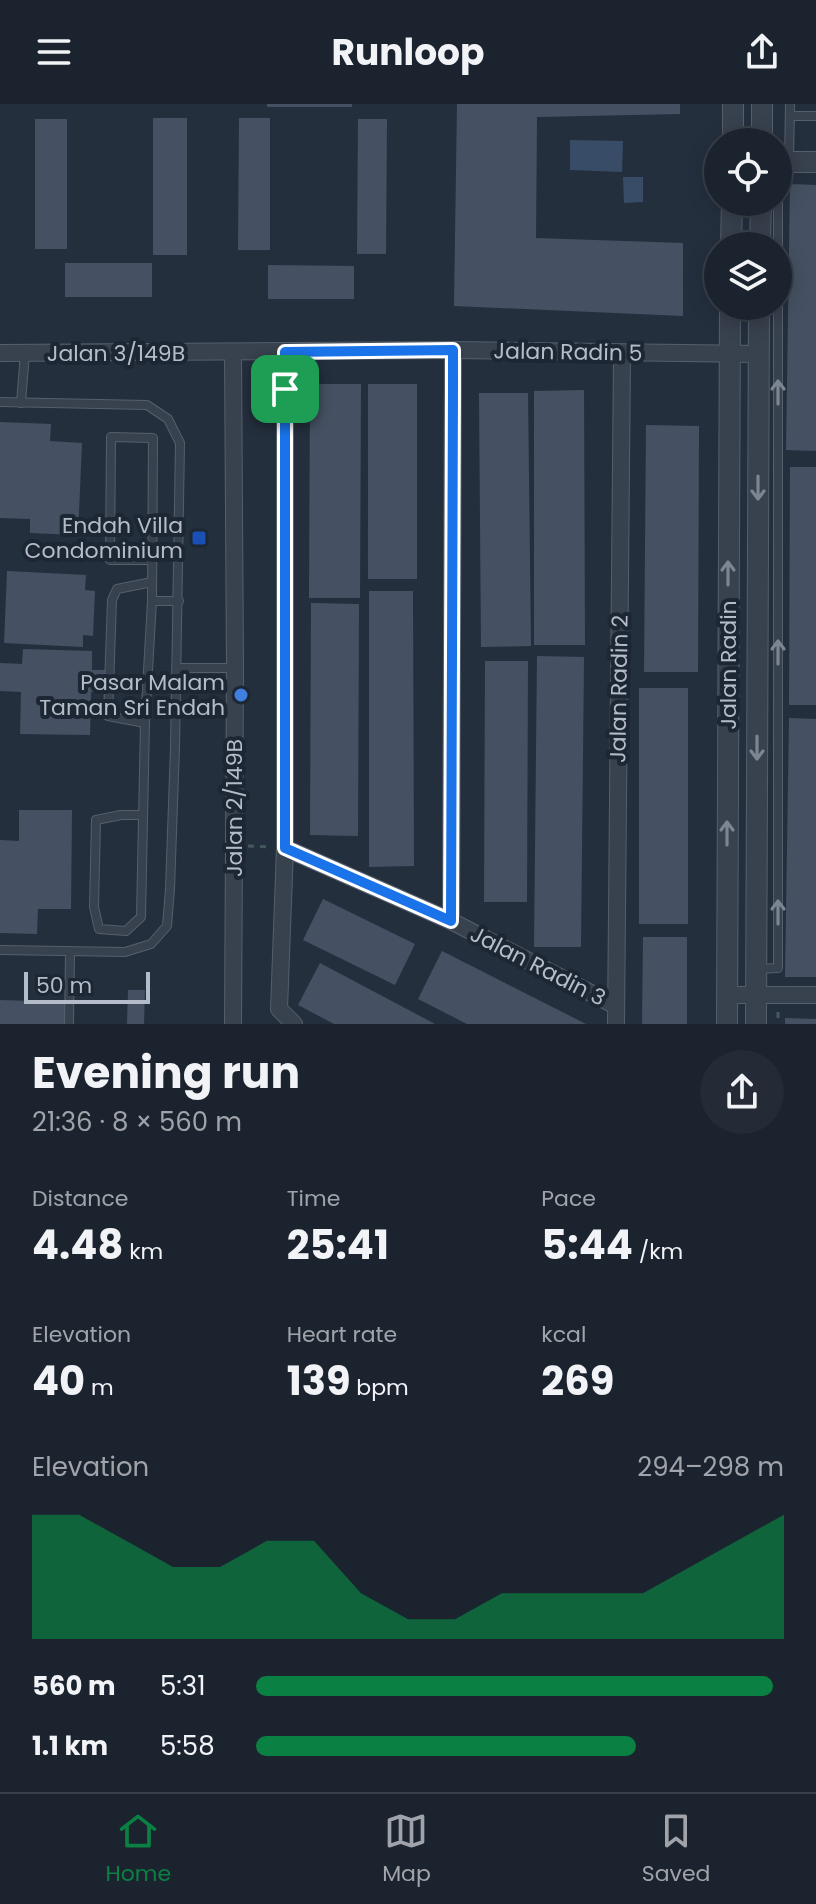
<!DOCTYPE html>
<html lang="en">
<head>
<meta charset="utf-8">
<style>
	body { margin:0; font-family:Poppins,sans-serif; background:#242b36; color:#f1f3f6; height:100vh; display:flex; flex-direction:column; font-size:30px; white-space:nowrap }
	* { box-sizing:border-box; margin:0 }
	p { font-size:26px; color:#a0a4aa }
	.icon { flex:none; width:44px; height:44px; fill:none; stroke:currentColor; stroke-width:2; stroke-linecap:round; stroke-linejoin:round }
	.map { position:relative; height:920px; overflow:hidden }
	.drawer { display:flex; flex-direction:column; background:#1b232e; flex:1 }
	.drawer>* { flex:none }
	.buttons { position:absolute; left:704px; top:24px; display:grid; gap:16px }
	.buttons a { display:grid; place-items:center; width:88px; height:88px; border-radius:50%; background:#1b232e; box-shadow:0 4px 20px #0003,0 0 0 2px #39404a; font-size:40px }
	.scale { position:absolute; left:24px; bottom:20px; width:126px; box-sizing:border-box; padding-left:8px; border:4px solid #b4bcc9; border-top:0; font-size:22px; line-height:28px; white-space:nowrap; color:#b4bcc9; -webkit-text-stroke:6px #1d2633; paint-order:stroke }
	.pin { position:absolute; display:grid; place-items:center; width:68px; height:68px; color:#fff; margin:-34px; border-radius:16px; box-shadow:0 4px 12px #0006 }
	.round { display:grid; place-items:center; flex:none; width:84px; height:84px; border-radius:42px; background:#242b36 }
	.summary { display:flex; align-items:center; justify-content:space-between; height:136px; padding:0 32px }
	h1 { font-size:44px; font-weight:700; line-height:60px }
	.figures { display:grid; grid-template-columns:repeat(3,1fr); gap:12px; height:136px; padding:8px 32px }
	.figures div { display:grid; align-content:center }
	.figures b { font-size:40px; font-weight:700 }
	.figures small { font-size:22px; font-weight:400 }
	.figures p { font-size:22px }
	.chart { height:224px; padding:16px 32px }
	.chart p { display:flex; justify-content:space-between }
	.chart svg { width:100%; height:144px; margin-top:8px; fill:#0b8043; opacity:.7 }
	ul { padding:0 32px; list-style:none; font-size:26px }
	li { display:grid; grid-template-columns:128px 96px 1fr; align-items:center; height:60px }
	li i { height:20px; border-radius:10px; background:#0b8043 }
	header { display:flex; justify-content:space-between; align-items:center; height:104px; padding:0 32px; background:#1b232e; font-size:36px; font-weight:700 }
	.menu { display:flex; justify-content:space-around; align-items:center; height:112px; border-top:2px solid #39404a; background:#1b232e; font-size:22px; color:#a0a4aa }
	.menu a { display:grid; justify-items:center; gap:4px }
	.menu .active { color:#0b8043 }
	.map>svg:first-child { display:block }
</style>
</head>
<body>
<header><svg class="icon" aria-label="menu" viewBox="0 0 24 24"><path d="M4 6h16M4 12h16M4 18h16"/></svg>Runloop<svg class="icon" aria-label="share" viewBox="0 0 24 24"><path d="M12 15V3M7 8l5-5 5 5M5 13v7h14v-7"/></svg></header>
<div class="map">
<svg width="816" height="920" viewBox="0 0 816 920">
	<rect width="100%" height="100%" fill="#242f3e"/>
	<g fill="#394c67">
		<polygon points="570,36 623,37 622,68 570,66"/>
		<polygon points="623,73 643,73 643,98 624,99"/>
	</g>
	<g fill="#455162">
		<rect x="267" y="0" width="85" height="3"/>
		<polygon points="457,0 680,0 680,10 537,13 536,134 683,139 683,212 454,202"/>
		<rect x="153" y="14" width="34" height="137"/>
		<polygon points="239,14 270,14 270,146 238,146"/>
		<rect x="35" y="15" width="32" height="130"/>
		<polygon points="358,15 387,15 386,150 357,150"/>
		<polygon points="790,80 816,81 816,347 786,346"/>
		<rect x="65" y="159" width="87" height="34"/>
		<polygon points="268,161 354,162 354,195 268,195"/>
		<polygon points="310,280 361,280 360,494 309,494"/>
		<rect x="368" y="280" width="49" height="195"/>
		<polygon points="584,286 585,541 534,541 534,287"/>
		<polygon points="479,289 528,289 531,542 481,543"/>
		<polygon points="0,318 51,320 50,337 82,339 78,431 30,429 30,415 0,414"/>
		<polygon points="646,321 699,322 698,568 644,568"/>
		<polygon points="790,363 816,363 816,601 789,601"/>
		<polygon points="7,467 86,471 85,486 95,487 93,532 83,531 83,543 4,539"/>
		<polygon points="369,487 413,487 414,762 369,763"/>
		<polygon points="311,499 359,500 358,732 310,731"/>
		<polygon points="23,545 92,547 92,566 105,566 104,588 91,588 90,631 20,630 21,588 0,587 0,559 22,560"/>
		<polygon points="537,552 584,553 581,843 534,843"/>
		<polygon points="485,557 528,557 527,798 484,798"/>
		<rect x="639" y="584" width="49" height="236"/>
		<polygon points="789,614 816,615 816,873 785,873"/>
		<polygon points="19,706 72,706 71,805 38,805 37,830 0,829 0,736 19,737"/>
		<polygon points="323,795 415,840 395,881 303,836"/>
		<polygon points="643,833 687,833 687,920 642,920"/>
		<polygon points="442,847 586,920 467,920 418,895"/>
		<polygon points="320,859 435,920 334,920 298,901"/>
		<polygon points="128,886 145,886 144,920 127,920"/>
		<polygon points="0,896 65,898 65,920 0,920"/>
		<polygon points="785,914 816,915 816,920 785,920"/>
	</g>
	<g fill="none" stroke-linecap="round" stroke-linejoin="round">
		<g stroke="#565f6c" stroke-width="10">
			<g id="service">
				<polyline points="790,12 816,12"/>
				<polyline points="789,58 790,0"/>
				<polyline points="0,298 147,301 168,315 180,339 175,643 170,785 167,822 151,840 125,848 0,846"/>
				<polyline points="21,299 25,249"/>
				<polyline points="152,456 110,456 111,333 153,334 152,497 179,497"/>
				<polyline points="152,497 145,619 108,612 112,496 117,485 152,478"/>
				<polyline points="177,564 234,564"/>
				<polyline points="143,711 121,711 96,716 94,803 99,825 126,827 141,813 145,619"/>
				<polyline points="757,865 778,864 778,82"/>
				<polyline points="69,920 70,849"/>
			</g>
		</g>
		<g stroke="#565f6c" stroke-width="18">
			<g id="minor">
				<polyline points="285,248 285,744 279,905 294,920"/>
				<polyline points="0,249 453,246 759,250"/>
				<polyline points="233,249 235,564 233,920"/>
				<polyline points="285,744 451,817 616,902"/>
				<polyline points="451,817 453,246"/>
				<polyline points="727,891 816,891"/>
				<polyline points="616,920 622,250"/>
			</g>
		</g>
		<g stroke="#565f6c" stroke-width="22">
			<g id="tertiary">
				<polyline points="733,0 733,38"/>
				<polyline points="762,38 762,0"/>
				<polyline points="778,58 816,58"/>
				<polyline points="731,142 732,98"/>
				<polyline points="760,142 761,98"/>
				<polyline points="727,920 730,202"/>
				<polyline points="756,920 759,202"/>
			</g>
		</g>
		<g stroke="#44595c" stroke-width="3" stroke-dasharray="6 6" stroke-linecap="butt">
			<polyline points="248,742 269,743"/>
			<polyline points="778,908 778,920"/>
		</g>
		<use href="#service" stroke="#38414e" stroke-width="8"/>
		<use href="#minor" stroke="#38414e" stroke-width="16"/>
		<use href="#tertiary" stroke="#38414e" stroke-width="20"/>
	</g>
	<defs><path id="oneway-shaft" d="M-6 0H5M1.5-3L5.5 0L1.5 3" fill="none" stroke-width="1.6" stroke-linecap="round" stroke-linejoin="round" transform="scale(2)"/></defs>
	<g stroke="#7c8592">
		<use href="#oneway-shaft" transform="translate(778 288) rotate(-90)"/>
		<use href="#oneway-shaft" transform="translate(758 384) rotate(90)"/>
		<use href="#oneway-shaft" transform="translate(728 469) rotate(-90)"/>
		<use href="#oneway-shaft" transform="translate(778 548) rotate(-90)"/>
		<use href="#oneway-shaft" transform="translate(757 644) rotate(90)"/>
		<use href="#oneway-shaft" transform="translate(727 729) rotate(-90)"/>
		<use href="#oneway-shaft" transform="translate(778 808) rotate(-90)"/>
	</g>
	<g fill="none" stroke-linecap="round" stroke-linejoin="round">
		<g stroke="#fff" stroke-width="16">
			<polygon id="route" points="453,246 453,284 451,817 285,744 285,248"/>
		</g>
		<use href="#route" stroke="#1a73e8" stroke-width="10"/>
	</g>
	<rect fill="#1a4fb4" stroke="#1d2633" stroke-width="3" x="191" y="426" width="16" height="16" rx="4"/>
	<circle fill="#3f7fe0" stroke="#1d2633" stroke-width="3" cx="241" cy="591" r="8"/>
	<g text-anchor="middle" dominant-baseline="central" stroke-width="8" stroke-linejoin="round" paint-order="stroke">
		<g font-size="22" fill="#b4bcc9" stroke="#1d2633">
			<text transform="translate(568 248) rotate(1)">Jalan Radin 5</text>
			<text x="116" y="249">Jalan 3/149B</text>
			<text transform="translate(728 561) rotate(-90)">Jalan Radin</text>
			<text transform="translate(619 585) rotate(-89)">Jalan Radin 2</text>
			<text transform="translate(234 704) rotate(-90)">Jalan 2/149B</text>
			<text transform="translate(538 862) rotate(27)">Jalan Radin 3</text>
		</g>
		<g font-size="22" fill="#b4bcc9" stroke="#1d2633" text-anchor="end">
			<text x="183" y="421">Endah Villa<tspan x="183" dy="25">Condominium</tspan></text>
			<text x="225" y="578">Pasar Malam<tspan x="225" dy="25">Taman Sri Endah</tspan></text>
		</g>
	</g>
</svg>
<div class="buttons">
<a><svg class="icon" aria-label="locate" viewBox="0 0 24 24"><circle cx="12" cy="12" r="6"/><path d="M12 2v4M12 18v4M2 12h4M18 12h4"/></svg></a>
<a><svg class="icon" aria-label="layers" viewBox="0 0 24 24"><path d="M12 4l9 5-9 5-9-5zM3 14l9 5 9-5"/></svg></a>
</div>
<div class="scale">50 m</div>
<div class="pin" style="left:285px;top:285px;background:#1e9e55"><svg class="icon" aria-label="arrive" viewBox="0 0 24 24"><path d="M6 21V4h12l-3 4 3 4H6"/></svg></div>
</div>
<section class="drawer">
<div class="summary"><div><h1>Evening run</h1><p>21:36 · 8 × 560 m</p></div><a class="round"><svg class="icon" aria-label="share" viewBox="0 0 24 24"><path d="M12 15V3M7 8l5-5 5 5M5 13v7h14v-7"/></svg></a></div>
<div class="figures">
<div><p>Distance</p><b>4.48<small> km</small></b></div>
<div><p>Time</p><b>25:41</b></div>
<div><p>Pace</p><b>5:44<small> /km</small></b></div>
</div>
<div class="figures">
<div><p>Elevation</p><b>40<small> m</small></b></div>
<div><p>Heart rate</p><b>139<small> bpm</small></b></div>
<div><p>kcal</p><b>269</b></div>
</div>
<div class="chart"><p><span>Elevation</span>294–298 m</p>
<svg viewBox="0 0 160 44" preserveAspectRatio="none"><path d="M0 44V6L10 6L20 14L30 22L40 22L50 14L60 14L70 30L80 38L90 38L100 30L110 30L120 30L130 30L140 22L150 14L160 6V44z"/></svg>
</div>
<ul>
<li><b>560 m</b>5:31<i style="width:98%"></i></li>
<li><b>1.1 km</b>5:58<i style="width:72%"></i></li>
</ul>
</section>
<nav class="menu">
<a class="active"><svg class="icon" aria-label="home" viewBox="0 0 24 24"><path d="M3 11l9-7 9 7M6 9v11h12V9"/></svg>Home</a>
<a><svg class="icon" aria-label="map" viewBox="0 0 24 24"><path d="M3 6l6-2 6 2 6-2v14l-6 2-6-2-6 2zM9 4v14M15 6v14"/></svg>Map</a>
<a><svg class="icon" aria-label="saved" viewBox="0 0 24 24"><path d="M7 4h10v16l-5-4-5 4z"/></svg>Saved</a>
</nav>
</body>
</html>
